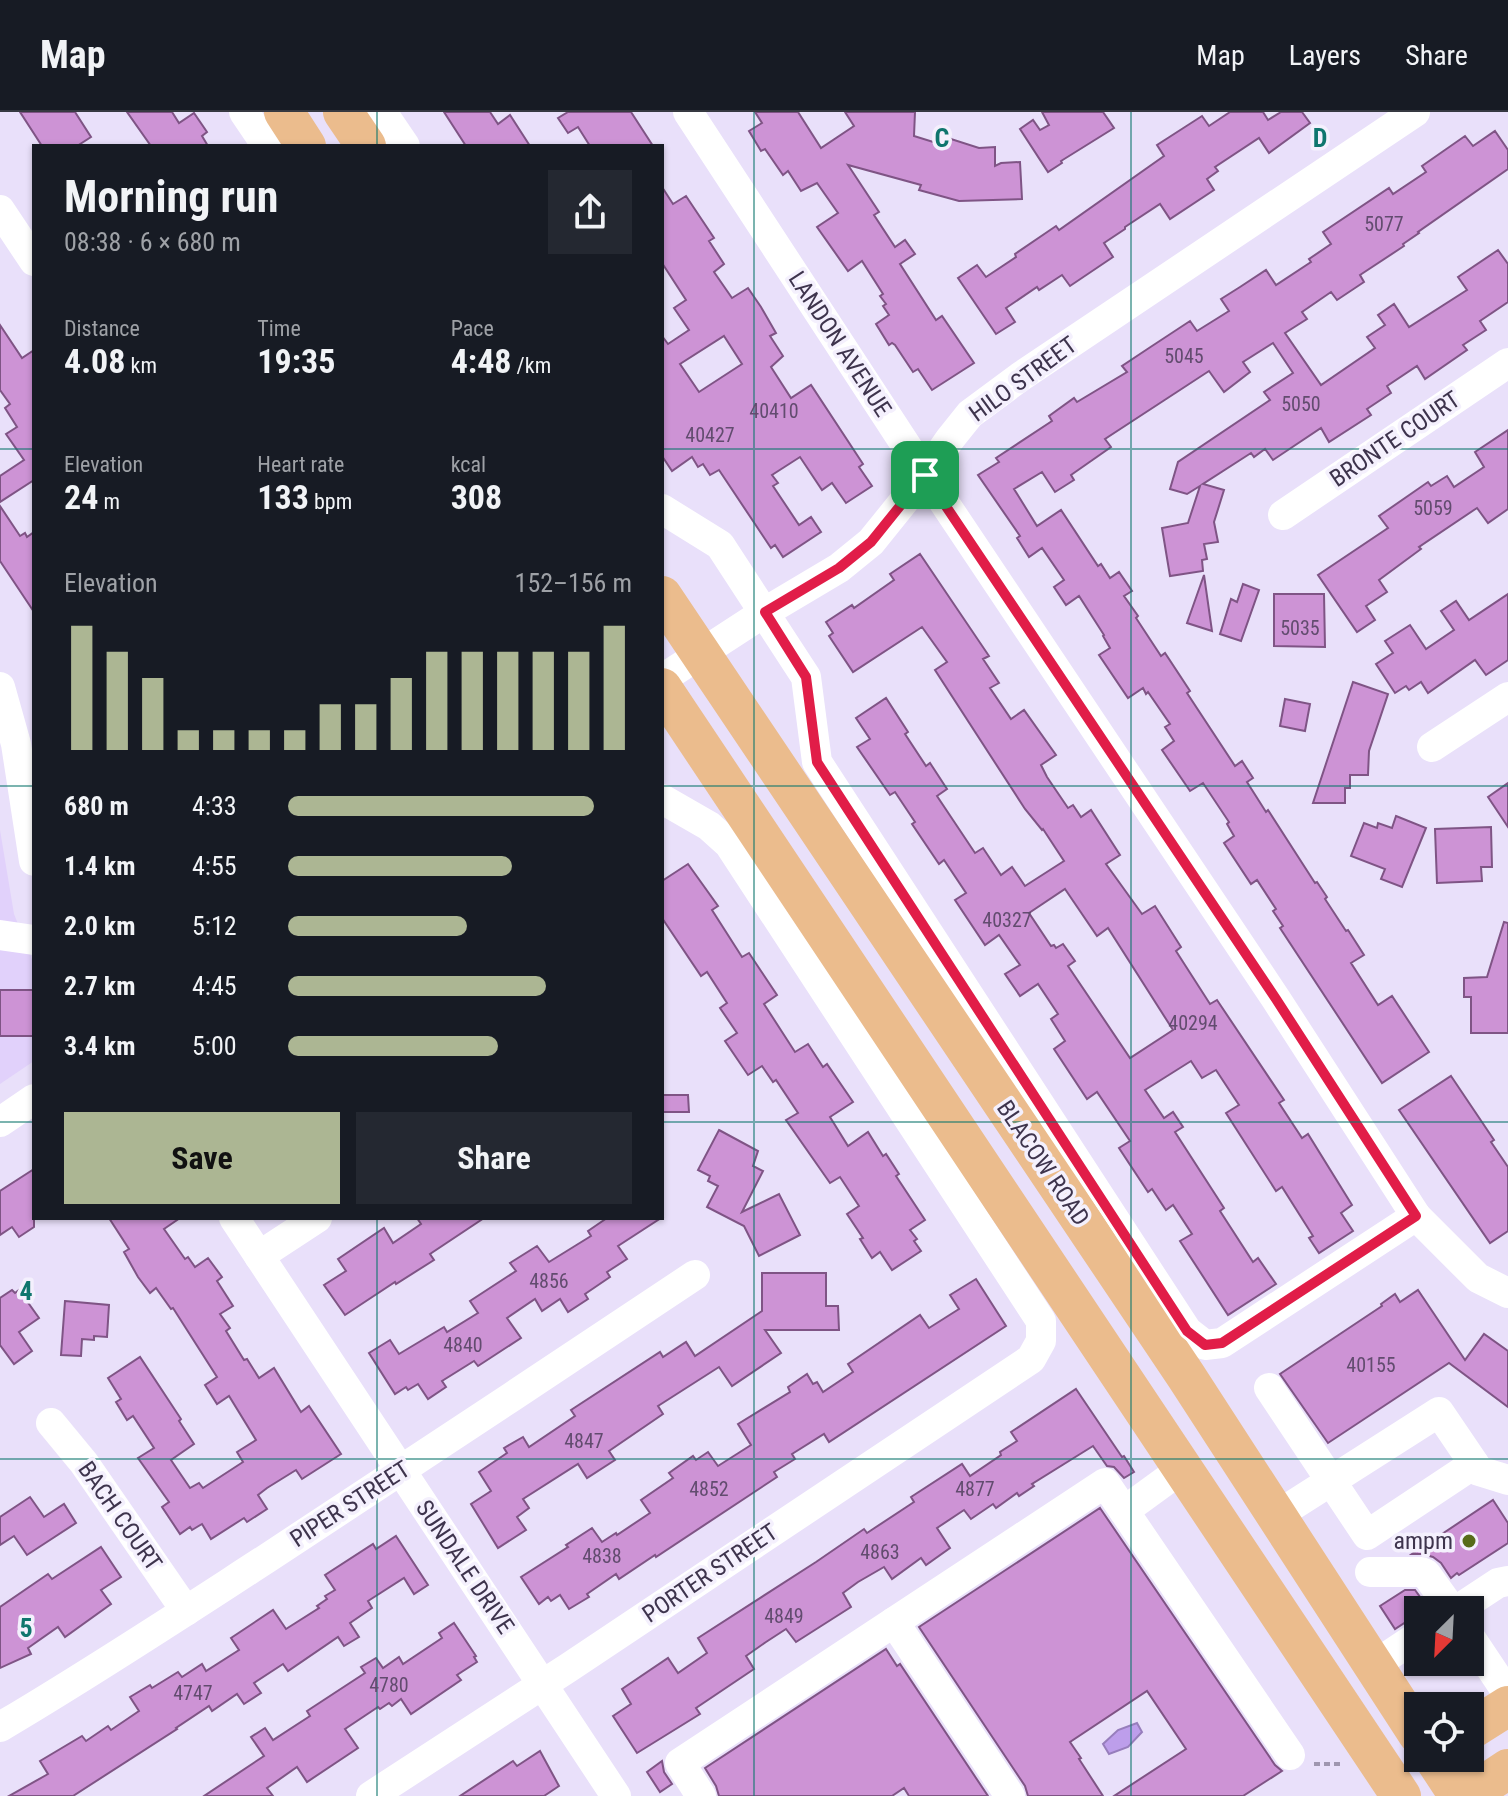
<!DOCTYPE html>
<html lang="en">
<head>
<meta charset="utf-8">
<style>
	body { margin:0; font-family:"Roboto Condensed",sans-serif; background:#242831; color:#f1f3f6; height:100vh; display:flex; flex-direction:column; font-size:30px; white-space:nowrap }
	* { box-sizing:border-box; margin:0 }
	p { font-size:26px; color:#9ea1a6 }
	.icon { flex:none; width:44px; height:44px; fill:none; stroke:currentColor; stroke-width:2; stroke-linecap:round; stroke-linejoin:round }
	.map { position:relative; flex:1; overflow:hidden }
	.details { position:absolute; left:32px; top:32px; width:632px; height:1076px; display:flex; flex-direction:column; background:#171b24; border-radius:0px; box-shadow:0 2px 6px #0004 }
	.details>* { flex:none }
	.needle { width:52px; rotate:204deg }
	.fabs { position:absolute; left:1404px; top:1484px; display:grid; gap:16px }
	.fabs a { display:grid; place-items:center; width:80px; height:80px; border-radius:0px; background:#171b24; box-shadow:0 2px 6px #0004; font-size:40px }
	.pin { position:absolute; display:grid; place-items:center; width:68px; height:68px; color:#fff; margin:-34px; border-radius:16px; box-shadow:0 4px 12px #0006 }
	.round { display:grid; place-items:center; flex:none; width:84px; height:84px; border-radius:0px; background:#242831 }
	.head { display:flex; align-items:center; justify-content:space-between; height:136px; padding:0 32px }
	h1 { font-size:44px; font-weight:700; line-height:60px }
	.metrics { display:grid; grid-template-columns:repeat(3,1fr); gap:12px; height:136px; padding:8px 32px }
	.metrics div { display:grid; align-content:center }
	.metrics b { font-size:34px; font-weight:700 }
	.metrics small { font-size:22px; font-weight:400 }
	.metrics p { font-size:22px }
	.chart { height:224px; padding:16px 32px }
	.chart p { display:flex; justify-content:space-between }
	.chart svg { width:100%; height:144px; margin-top:8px; stroke:#acb693; stroke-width:6 }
	.button { display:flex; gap:16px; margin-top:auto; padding:16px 32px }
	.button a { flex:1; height:92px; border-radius:0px; background:#acb693; color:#111; font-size:32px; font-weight:700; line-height:92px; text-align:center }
	.button a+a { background:#242831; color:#f1f3f6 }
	ul { padding:0 32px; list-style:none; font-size:26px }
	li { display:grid; grid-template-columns:128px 96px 1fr; align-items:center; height:60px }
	li i { height:20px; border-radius:10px; background:#acb693 }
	header { display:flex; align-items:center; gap:48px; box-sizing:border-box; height:112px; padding:0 40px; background:#171b24; border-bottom:2px solid #363941 }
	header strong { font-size:38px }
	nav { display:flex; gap:44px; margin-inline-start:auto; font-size:28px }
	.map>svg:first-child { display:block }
</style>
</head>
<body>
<header>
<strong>Map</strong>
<nav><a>Map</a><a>Layers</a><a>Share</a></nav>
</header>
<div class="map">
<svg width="1508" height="1684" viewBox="0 0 1508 1684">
	<rect width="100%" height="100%" fill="#e9e0fa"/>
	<polygon fill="#e1d1fb" points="0,718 14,802 34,852 34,949 0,972"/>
	<polygon fill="#bd9eeb" stroke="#977ebc" stroke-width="2" points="1137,1611 1142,1620 1128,1635 1109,1642 1103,1632 1118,1618"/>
	<g fill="#cd93d5" stroke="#7f5485" stroke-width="2" fill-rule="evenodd">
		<polygon points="20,0 75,0 91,25 77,34 42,34"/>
		<polygon points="127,0 172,0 179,11 194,1 207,20 202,24 208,34 151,34"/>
		<polygon points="444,0 490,0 498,12 510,3 530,34 466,34"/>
		<polygon points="568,0 631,0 653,34 590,34 578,15 568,21 558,6"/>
		<polygon points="755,0 798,0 821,36 854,14 845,0 915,0 914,24 946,34 948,26 979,36 995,35 995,54 1001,51 1020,50 1022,87 959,89 919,78 921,73 848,53 879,100 874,103 895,135 905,128 915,142 900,152 936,208 942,204 974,251 932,278 918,257 913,260 895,233 892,231 889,233 876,212 889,203 883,194 886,192 880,184 883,182 862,149 848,159 817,115 838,101 817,71 801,79 788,59 783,63 765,37 761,39 749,19 762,11"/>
		<polygon points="1042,0 1103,0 1114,16 1061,49 1062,51 1048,60 1020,17 1033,8 1040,18 1049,13"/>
		<polygon points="1230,0 1263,0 1268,8 1281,0 1302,0 1310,11 1269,41 1259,26 1215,55 1218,59 1207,67 1214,78 1170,107 1160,92 1125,115 1125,117 1104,131 1113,145 1070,174 1062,163 1039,178 1037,175 1006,196 1015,210 996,222 958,166 977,153 986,165 1016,145 1015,142 1056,114 1059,118 1164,44 1157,33 1202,4 1209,14"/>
		<polygon points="1495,19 1508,38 1508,57 1418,120 1419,121 1403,132 1404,134 1360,163 1364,170 1337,188 1331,180 1302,200 1307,207 1285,221 1321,273 1375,236 1367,225 1385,213 1378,203 1394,192 1409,215 1467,178 1458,165 1498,138 1508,152 1508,190 1480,209 1486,218 1463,233 1467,238 1425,267 1417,254 1387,274 1391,281 1367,297 1371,303 1329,330 1321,316 1273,348 1265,337 1254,345 1251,341 1203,372 1224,378 1214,410 1218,430 1204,432 1207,447 1202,448 1203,459 1170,464 1162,416 1188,411 1200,374 1187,382 1170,377 1178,350 1270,288 1264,280 1293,261 1273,231 1243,250 1250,260 1224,280 1209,259 1105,327 1111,335 1071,363 1074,368 1055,380 1042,360 1014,377 1037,414 1061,398 1098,454 1101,452 1110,466 1119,460 1132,479 1124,484 1138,504 1136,506 1161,544 1165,541 1190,579 1187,581 1235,654 1242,649 1253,666 1247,670 1266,700 1268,698 1315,771 1317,770 1327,785 1325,787 1346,819 1348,818 1364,843 1351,851 1378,893 1392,884 1429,940 1382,971 1280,816 1283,814 1273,799 1276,797 1257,768 1251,772 1224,731 1234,724 1227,712 1229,710 1203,671 1190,679 1162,638 1174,629 1165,615 1170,612 1148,580 1146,582 1143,576 1128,586 1099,543 1110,536 1103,524 1104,523 1079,484 1066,493 1054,475 1064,468 1042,436 1029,445 1017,426 1020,424 978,363 999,350 996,346 1052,309 1049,304 1074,286 1077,290 1127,260 1122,254 1149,236 1190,209 1197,219 1229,199 1221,187 1240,175 1266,158 1276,173 1311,150 1309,147 1331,132 1323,120 1389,76 1393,82 1426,60 1422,54 1465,24 1473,34"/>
		<path d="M662 75 673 92 686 84 714 126 709 129 724 152 714 160 732 186 748 176 761 195 776 221 770 224 783 244 771 255 791 286 811 273 863 352 859 355 872 374 846 391 832 371 822 378 800 345 772 363 778 371 773 374 799 413 811 405 821 420 783 445 775 433 771 436 719 358 710 363 703 352 698 355 692 345 672 359 662 344V224L668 232 689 218 674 196 686 188 662 151ZM724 224 742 252 699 280 680 252Z"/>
		<polygon points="0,213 22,246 34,238 34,368 0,390 0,364 24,348 6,322 17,315 5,296 10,292 0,278"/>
		<polygon points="1508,318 1508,397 1488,411 1477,396 1419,435 1421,437 1379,468 1387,480 1366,494 1375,508 1357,520 1318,463 1388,416 1379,404 1428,370 1431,374 1447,364 1454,375 1484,355 1475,340"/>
		<polygon points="0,394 20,424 25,421 27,425 34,420 34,500 0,449"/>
		<path d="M920 442 989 544 983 547 999 571 990 576 1011 607 1024 598 1056 643 1041 653 1047 665 1068 696 1073 693 1081 705 1091 698 1120 743 1106 752 1142 802 1155 794 1181 835 1176 839 1210 892 1217 888 1284 988 1279 991 1302 1026 1308 1022 1352 1093 1341 1101 1353 1119 1319 1141 1309 1126 1313 1124 1282 1075 1276 1079 1226 1001 1239 993 1216 958 1202 966 1191 949 1145 978 1164 1006 1173 1000 1183 1015 1175 1020 1224 1096 1220 1099 1253 1150 1258 1146 1276 1172 1228 1203 1180 1129 1192 1122 1173 1093 1166 1098 1152 1077 1148 1080 1119 1036 1130 1029 1097 980 1087 987 1054 937 1065 929 1051 907 1058 902 1038 872 1020 884 1005 862 1020 853 999 823 985 833 955 788 966 781 944 748 939 752 912 712 915 710 895 680 890 683 857 635 870 627 856 606 886 586 908 620 905 622 926 654 930 651 947 677 937 684 975 741 983 736 1001 763 1012 755 1025 774 1064 749 1043 717 1042 718 1025 697 935 558 947 550 922 515 853 560 829 524 833 521 826 510 852 493 854 496 894 468 890 462ZM1065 777 1097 824 1108 816 1173 918 1130 946 1068 854 1075 849 1063 832 1056 836 1054 833 1051 834 1029 801Z"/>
		<polygon points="1204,463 1212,519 1187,511"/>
		<polygon points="1243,472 1259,478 1241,529 1220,522 1231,487 1237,490"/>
		<polygon points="1274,482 1324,482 1325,535 1274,534"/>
		<polygon points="1508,482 1508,548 1486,563 1475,548 1428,581 1421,570 1409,578 1406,574 1395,581 1376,552 1393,541 1385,529 1410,513 1426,537 1454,518 1441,499 1456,489 1469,508"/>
		<polygon points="1353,570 1388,582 1369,639 1368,663 1350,663 1350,676 1345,676 1345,691 1313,691"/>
		<polygon points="1285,587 1310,592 1305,619 1280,614"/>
		<polygon points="1508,671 1508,715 1488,685"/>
		<polygon points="1396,704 1426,716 1402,775 1381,767 1385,757 1351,744 1364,711 1377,716 1378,711 1392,716"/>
		<polygon points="1491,715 1492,755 1481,755 1482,769 1437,771 1435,717"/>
		<polygon points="688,752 718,794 712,798 742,845 749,841 777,883 764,892 795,940 808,932 823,955 827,952 853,990 830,1005 848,1034 868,1020 883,1044 886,1042 899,1062 896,1064 925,1108 910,1118 917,1127 914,1129 921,1139 892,1158 880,1140 872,1146 860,1127 863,1126 847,1102 859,1094 840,1065 830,1071 786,1008 798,1001 776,968 773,970 762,954 748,963 725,929 737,921 720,896 727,891 707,860 701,864 662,806 662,769"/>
		<polygon points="1504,810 1508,811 1508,921 1471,921 1471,885 1464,885 1464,866 1487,865"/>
		<rect x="0" y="878" width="34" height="46"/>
		<polygon points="1451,964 1494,1028 1491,1030 1508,1055 1508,1119 1490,1131 1399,998"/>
		<polygon points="662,983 688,983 689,1000 662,1000"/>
		<polygon points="719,1018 758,1039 753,1054 763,1059 742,1100 779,1082 800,1123 759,1144 744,1114 707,1095 718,1074 708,1069 710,1064 698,1058"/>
		<polygon points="34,1057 34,1115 19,1125 12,1115 0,1123 0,1079"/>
		<polygon points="109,1106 180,1106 164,1117 185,1147 188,1145 195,1155 208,1146 222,1165 217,1169 233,1194 220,1202 230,1216 226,1219 244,1248 247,1247 259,1266 274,1256 301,1300 309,1294 341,1342 302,1367 296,1358 267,1376 258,1383 267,1397 247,1410 244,1406 211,1427 202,1412 192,1418 190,1415 180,1422 162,1395 169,1390 138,1346 154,1336 133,1304 127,1308 116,1290 121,1287 108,1266 140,1245 181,1307 179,1309 194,1332 171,1348 190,1376 199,1371 203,1376 243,1350 237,1340 256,1328 229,1284 217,1292 205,1273 217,1265 173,1196 171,1197 156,1176 150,1181 138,1165 124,1140 129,1137"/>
		<polygon points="417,1106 484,1106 430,1142 434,1148 396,1172 395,1170 345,1203 324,1173 346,1159 338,1147 384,1116 393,1131 421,1112"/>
		<polygon points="607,1106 661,1106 618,1134 627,1147 607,1160 610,1165 585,1182 588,1187 568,1200 560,1187 542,1199 535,1187 507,1206 521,1226 478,1254 474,1249 442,1269 446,1275 428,1287 418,1272 408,1278 406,1275 395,1282 369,1241 390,1228 399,1242 444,1215 447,1220 478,1201 470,1189 516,1159 510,1151 537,1134 549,1150 591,1124 588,1119"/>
		<polygon points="762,1161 826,1161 826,1194 838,1194 839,1218 765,1218 781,1241 732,1274 719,1255 658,1294 663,1302 609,1339 615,1348 587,1366 578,1352 523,1387 529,1396 517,1405 526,1418 498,1436 471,1392 491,1379 479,1360 507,1341 504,1336 523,1325 529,1335 575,1304 571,1298 660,1240 663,1245 686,1230 695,1244 762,1199"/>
		<polygon points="976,1167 1006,1214 829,1330 824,1322 792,1342 795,1347 774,1360 777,1365 656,1445 655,1443 619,1467 616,1462 587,1482 589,1485 569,1497 560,1483 551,1489 548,1485 539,1492 521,1465 568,1435 566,1433 592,1416 602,1430 616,1421 617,1423 650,1401 641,1388 673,1366 669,1361 693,1344 696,1348 708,1340 718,1354 751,1333 738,1312 790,1280 788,1275 807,1262 813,1272 817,1270 823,1280 853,1260 848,1252 920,1203 929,1216 959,1197 950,1183"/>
		<polygon points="12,1178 15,1181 19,1178 39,1206 19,1220 32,1239 14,1252 0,1233 0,1186"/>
		<polygon points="1418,1178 1465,1248 1484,1222 1508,1239 1508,1295 1449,1251 1328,1331 1280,1262 1382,1194 1381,1192 1395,1182 1400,1190"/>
		<polygon points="65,1189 109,1193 107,1225 94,1224 94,1228 82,1227 81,1244 61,1243"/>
		<polygon points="1076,1277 1122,1345 1124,1344 1134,1360 1124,1366 1114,1355 1107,1354 1093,1334 1032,1372 1034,1374 1019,1384 1017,1381 996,1396 993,1392 971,1407 964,1398 937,1416 950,1436 926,1453 921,1446 892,1467 884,1455 858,1470 843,1481 851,1495 796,1530 786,1517 766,1530 746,1544 754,1557 696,1596 700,1602 637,1641 613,1604 631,1592 622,1577 668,1546 678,1561 707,1541 698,1526 816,1450 864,1417 867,1421 914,1390 911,1385 962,1352 970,1364 1001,1343 1000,1340 1017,1329 1011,1320"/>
		<polygon points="30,1385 44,1405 64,1392 76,1411 27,1443 14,1424 0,1433 0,1405"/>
		<polygon points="1493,1388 1508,1411 1508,1431 1459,1463 1457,1461 1451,1466 1441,1451 1433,1445 1422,1442 1412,1442"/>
		<polygon points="1100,1396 1275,1653 1282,1659 1243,1684 1114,1684 1186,1637 1147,1579 1070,1630 1081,1646 1079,1647 1103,1684 1028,1684 1025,1674 919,1515"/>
		<polygon points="396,1424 428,1473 414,1482 404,1466 368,1489 372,1496 350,1511 359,1525 344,1534 338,1525 288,1559 283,1552 254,1571 261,1581 244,1592 237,1582 212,1599 209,1594 176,1616 177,1617 73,1684 9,1684 48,1662 40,1649 82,1624 86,1629 108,1614 111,1618 139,1599 130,1585 150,1573 152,1576 178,1560 182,1565 202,1552 206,1559 239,1538 231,1526 273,1498 286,1517 319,1496 317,1494 327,1487 325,1484 335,1478 325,1463 373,1432 376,1437"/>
		<polygon points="101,1435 121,1465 101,1478 111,1492 65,1525 58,1515 28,1536 31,1542 0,1556 0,1495 48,1462 52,1467"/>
		<polygon points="1405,1478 1415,1478 1428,1496 1424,1498 1418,1498 1418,1502 1395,1517 1380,1494"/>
		<polygon points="454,1511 476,1544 474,1545 477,1550 457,1563 461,1568 411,1602 401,1587 392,1594 389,1591 380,1597 378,1595 345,1617 358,1636 307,1670 297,1655 267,1676 273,1684 204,1684 264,1644 251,1625 265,1616 273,1628 310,1604 307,1599 365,1561 361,1555 376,1546 383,1556 399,1545 403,1552 442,1526 439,1521"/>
		<polygon points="886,1537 897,1554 900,1552 988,1684 909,1684 904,1676 892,1684 719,1684 716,1674 705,1656"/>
		<polygon points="540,1639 559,1674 544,1684 460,1684 513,1649 517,1654"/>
		<polygon points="662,1649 664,1660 672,1672 660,1680 647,1660"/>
	</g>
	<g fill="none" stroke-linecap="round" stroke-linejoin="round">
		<polyline stroke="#9f96af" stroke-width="4" stroke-dasharray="6 4" stroke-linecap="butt" points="1314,1652 1340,1652"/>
		<g stroke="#fff" stroke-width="30">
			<polyline points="244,0 267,34"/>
			<polyline points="382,0 405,34"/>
			<polyline points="688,0 911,341 1276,887 1416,1104 1478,1166 1508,1181"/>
			<polyline points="0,98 34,149"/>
			<polyline points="662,397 720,433 806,565 817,650 1187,1219 1205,1233 1222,1231 1416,1104"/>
			<polyline points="1283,403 1508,251"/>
			<polyline points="662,567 765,500 839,456 871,430 925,363 950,327 970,302 1020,265 1415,0"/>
			<polyline points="0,575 16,632 34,749"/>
			<polyline points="1432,635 1508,585"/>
			<polyline points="0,823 34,828"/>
			<polyline points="0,1010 34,987"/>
			<polyline points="234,1106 616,1684"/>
			<polyline points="259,1144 317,1106"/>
			<polyline points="1269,1276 1367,1423 1474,1352"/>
			<polyline points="51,1311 84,1351 186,1499"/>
			<polyline points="1124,1399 1183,1356"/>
			<polyline points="1276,1404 1439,1300 1479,1359 1508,1368"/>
			<polyline points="1370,1460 1421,1460 1426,1462 1452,1498"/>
			<polyline points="1457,1498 1498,1471 1508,1469"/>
			<polyline points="894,1510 1010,1684"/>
			<polyline points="1470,1525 1508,1582"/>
			<polyline points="1373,1554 1418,1524"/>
			<path d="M0 1615C90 1562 178 1504 266 1447 410 1353 552 1258 695 1163"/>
			<polyline points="371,1684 568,1556 1031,1247 1041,1229 1041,1209 729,732 709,714 662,687"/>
			<polyline points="701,1684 680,1651 1105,1371 1290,1643"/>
		</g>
		<g stroke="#ebbc8d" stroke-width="40">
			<polyline points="284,0 306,34"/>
			<polyline points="343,0 366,34"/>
			<polyline points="662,484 1186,1264 1418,1622"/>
			<polyline points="662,576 1401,1684"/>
			<polyline points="1470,1618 1508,1594"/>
			<polyline points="1434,1646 1459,1684"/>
			<polyline points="1467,1684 1508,1657"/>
		</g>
	</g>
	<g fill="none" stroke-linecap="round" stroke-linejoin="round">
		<g stroke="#fff" stroke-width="16">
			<polygon id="route" points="925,363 1276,887 1416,1104 1222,1231 1205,1233 1187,1219 817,650 806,565 765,500 839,456 871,430"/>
		</g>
		<use href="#route" stroke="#e11d48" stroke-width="10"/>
	</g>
	<path fill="none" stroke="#0f766e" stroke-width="2" stroke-opacity="0.55" d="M377 0V34M754 0V1684M1131 0V1684M0 337H34M662 337H1508M0 674H34M662 674H1508M0 1010H34M662 1010H1508M377 1106V1684M0 1347H1508"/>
	<circle fill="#576b19" stroke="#f4f0fd" stroke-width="3" cx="1469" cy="1429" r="8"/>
	<g text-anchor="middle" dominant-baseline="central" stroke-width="7" stroke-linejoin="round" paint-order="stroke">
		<g font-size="20" fill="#624c6f">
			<text x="1384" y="112">5077</text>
			<text x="1184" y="244">5045</text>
			<text x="1301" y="292">5050</text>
			<text x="774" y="299">40410</text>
			<text x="710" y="323">40427</text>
			<text x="1433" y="396">5059</text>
			<text x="1300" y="516">5035</text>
			<text x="1007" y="808">40327</text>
			<text x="1193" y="911">40294</text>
			<text x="549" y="1169">4856</text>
			<text x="463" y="1233">4840</text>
			<text x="1371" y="1253">40155</text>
			<text x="584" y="1329">4847</text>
			<text x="709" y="1377">4852</text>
			<text x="975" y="1377">4877</text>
			<text x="880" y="1440">4863</text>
			<text x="602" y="1444">4838</text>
			<text x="784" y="1504">4849</text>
			<text x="389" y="1573">4780</text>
			<text x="193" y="1581">4747</text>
		</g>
		<g font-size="24" fill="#3e344d" stroke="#f4f0fd">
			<text transform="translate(840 232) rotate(57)">LANDON AVENUE</text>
			<text transform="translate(1023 267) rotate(-36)">HILO STREET</text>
			<text transform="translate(1395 327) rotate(-34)">BRONTE COURT</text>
			<text transform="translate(1043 1051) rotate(56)">BLACOW ROAD</text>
			<text transform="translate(350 1392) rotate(-33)">PIPER STREET</text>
			<text transform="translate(120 1404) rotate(55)">BACH COURT</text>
			<text transform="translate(465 1455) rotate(56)">SUNDALE DRIVE</text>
			<text transform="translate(710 1461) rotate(-34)">PORTER STREET</text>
		</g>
		<g font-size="24" fill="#3e344d" stroke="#f4f0fd" text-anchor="end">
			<text x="1453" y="1429">ampm</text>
		</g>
	</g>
	<g font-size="26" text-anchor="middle" font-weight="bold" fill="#0f766e" stroke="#f4f0fd" stroke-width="7" stroke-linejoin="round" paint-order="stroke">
		<text x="942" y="35">C</text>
		<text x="1320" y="35">D</text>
		<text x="26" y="1188">4</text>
		<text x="26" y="1525">5</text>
	</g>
</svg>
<div class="fabs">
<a><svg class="needle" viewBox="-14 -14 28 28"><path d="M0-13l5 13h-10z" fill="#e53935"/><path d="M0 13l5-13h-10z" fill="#9ea1a6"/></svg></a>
<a><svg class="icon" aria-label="locate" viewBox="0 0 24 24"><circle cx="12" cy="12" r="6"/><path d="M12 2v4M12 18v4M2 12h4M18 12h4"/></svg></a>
</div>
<div class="pin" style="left:925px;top:363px;background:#1e9e55"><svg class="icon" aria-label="arrive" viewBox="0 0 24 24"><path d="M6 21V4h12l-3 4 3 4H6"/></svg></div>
<section class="details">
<div class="head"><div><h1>Morning run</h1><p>08:38 · 6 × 680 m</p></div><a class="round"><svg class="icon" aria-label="share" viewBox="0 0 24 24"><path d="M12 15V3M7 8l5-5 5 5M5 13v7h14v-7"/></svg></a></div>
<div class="metrics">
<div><p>Distance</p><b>4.08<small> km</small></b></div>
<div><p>Time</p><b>19:35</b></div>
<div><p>Pace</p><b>4:48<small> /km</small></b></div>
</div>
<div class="metrics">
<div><p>Elevation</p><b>24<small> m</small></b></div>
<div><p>Heart rate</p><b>133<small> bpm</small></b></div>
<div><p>kcal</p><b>308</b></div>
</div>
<div class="chart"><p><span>Elevation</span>152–156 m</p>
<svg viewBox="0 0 160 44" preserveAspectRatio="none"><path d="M5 44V6M15 44V14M25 44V22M35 44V38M45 44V38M55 44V38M65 44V38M75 44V30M85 44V30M95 44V22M105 44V14M115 44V14M125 44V14M135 44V14M145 44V14M155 44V6"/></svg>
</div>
<ul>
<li><b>680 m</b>4:33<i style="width:89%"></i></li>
<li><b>1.4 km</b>4:55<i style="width:65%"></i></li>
<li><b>2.0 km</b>5:12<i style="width:52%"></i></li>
<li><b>2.7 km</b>4:45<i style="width:75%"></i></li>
<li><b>3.4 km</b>5:00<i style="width:61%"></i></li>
</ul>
<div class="button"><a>Save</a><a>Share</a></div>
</section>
</div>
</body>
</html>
